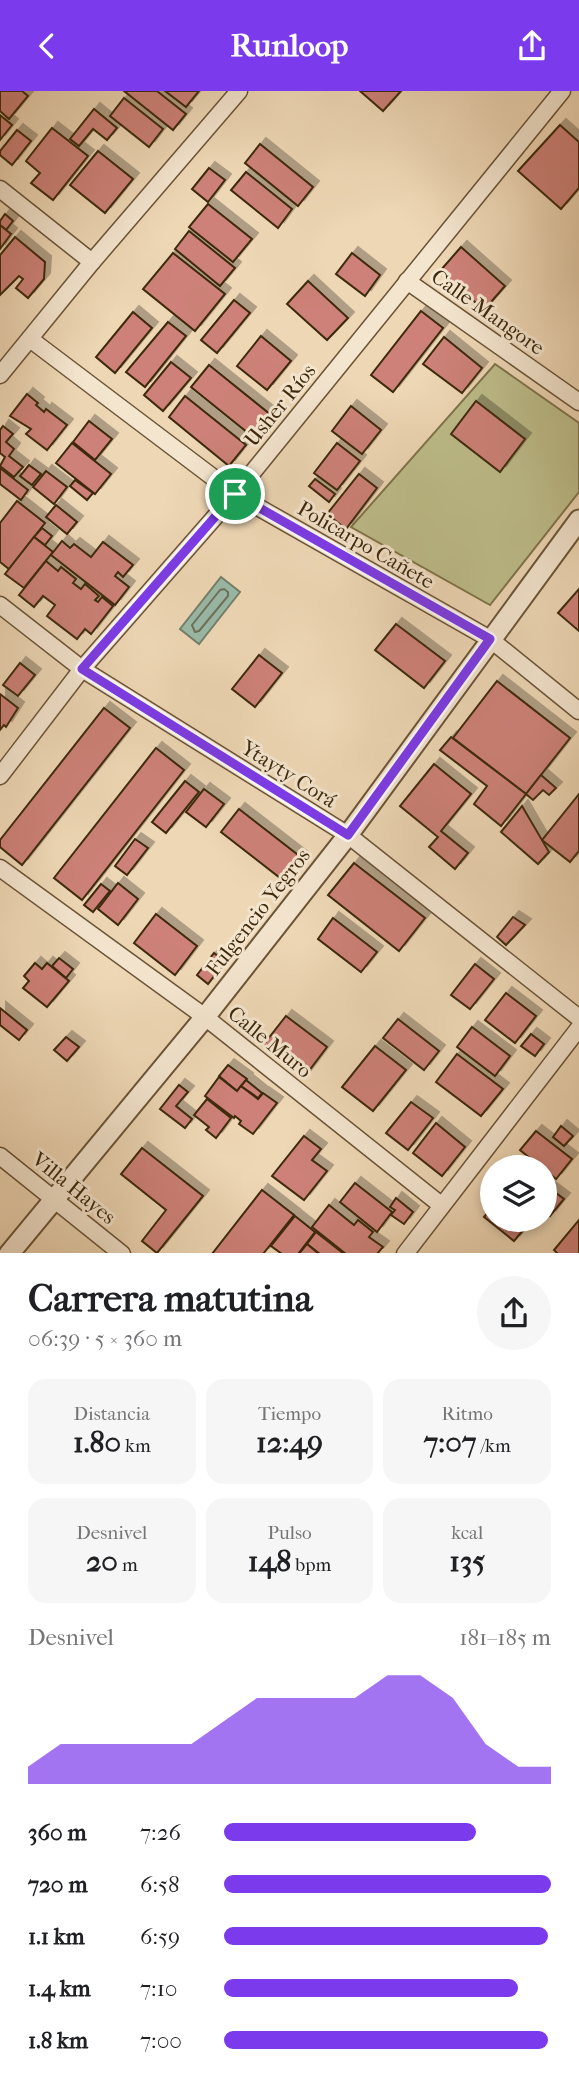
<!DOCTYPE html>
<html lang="es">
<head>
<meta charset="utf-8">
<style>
	body { margin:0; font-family:"IM FELL French Canon",serif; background:#f6f6f6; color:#202124; height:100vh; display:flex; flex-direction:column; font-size:26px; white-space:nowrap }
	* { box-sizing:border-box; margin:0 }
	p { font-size:23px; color:#757577 }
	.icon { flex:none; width:38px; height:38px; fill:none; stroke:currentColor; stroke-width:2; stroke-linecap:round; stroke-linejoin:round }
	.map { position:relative; height:1162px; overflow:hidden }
	.details { display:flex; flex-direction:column; background:#fff; flex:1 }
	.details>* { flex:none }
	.tools { position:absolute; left:480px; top:1064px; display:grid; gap:14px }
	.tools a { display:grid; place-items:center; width:77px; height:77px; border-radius:50%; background:#fff; box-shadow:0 4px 10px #0003; font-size:35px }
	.pin { position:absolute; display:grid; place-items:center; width:60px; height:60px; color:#fff; margin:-30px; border:4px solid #fff; border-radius:50%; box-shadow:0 2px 7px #0007 }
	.round { display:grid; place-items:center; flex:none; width:74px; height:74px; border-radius:37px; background:#f6f6f6 }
	.head { display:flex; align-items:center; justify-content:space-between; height:119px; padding:0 28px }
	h1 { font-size:38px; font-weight:800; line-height:52px }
	.metrics { display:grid; grid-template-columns:repeat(3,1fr); gap:10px; height:119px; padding:7px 28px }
	.metrics div { display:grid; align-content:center; border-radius:18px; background:#f6f6f6; text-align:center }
	.metrics b { font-size:30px; font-weight:800 }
	.metrics small { font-size:19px; font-weight:400 }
	.metrics p { font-size:19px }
	.chart { height:196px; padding:14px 28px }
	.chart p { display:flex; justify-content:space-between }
	.chart svg { width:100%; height:126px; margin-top:7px; fill:#7c3aed; opacity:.7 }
	ul { padding:0 28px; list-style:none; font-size:23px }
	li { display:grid; grid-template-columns:112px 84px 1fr; align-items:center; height:52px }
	li i { height:18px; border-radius:9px; background:#7c3aed }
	header { display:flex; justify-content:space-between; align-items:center; height:91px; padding:0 28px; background:#7c3aed; color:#fff; font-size:32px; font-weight:800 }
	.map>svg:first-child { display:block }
</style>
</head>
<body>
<header><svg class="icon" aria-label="back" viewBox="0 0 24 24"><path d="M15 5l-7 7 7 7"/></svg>Runloop<svg class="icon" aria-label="share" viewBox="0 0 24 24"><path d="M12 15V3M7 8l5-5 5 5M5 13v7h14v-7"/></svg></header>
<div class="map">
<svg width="579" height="1163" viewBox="0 0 579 1163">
	<defs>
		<filter id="shadow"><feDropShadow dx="6" dy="-6" stdDeviation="0" flood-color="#0004"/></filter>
	</defs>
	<rect width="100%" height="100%" fill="#eed7b5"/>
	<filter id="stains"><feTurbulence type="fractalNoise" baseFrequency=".00286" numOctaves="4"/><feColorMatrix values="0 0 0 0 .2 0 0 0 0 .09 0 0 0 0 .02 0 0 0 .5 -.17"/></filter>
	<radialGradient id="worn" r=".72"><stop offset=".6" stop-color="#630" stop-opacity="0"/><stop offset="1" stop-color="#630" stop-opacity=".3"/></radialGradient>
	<polygon fill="#bdbd8a" stroke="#7e734a" stroke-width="2" points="495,273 579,332 579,401 490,514 351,436"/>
	<polygon fill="#9abaa9" stroke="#75806a" stroke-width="2" points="221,486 240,501 199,553 180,538"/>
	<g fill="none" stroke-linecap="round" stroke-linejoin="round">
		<polygon stroke="#6c725a" stroke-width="2" points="224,498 228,501 228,505 199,540 195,541 192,534 220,499"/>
	</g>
	<g fill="#cd8178" stroke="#3e290b" stroke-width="2" filter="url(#shadow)">
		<polygon points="0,0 22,0 28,5 9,28 0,20"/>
		<polygon points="124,0 157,0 186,23 173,39"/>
		<polygon points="165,0 199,0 186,16"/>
		<polygon points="360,0 401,0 383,20"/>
		<polygon points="124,7 163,38 149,56 110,25"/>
		<polygon points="94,18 117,37 107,49 93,38 79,55 70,48"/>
		<polygon points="0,24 12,34 0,49"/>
		<polygon points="560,34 579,51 579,97 561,118 518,80"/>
		<polygon points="52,37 88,65 53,109 31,92 40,82 26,70"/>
		<polygon points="17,39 31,50 12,74 0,64 0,60"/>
		<polygon points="260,53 313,96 298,115 245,72"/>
		<polygon points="98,60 133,88 105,122 70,94"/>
		<polygon points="209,77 225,89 208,111 192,98"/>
		<polygon points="246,81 292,118 278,137 231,99"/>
		<polygon points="208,113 252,148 233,171 189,136"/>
		<polygon points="5,123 13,130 6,139 0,134 0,130"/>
		<polygon points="0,134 11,143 0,158"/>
		<polygon points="189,140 235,177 220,195 175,158"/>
		<polygon points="15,146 45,171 44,188 28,207 16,197 23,188 19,185 0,204 0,164"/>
		<polygon points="461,156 505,195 484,219 440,180"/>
		<polygon points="173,162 225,203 195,240 143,198"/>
		<polygon points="352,162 380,184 365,205 336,183"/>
		<polygon points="308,190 348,227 327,249 287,213"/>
		<polygon points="234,209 250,222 217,262 201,249"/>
		<polygon points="421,220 443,237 393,301 371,284"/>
		<polygon points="133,221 152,237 115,282 96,266"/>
		<polygon points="168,231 186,245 145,296 126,281"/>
		<polygon points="261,245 291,270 267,299 237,275"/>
		<polygon points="444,246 482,277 462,302 423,273"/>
		<polygon points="171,271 191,287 163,320 144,304"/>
		<polygon points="209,274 271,324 253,346 191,296"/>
		<polygon points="27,303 38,312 36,314 44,321 46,318 67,334 47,359 26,343 31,338 10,325"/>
		<polygon points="185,305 246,354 229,375 169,326"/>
		<polygon points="476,310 525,348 500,381 451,343"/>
		<polygon points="351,315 381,339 362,363 332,340"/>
		<polygon points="89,330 112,348 95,369 73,351"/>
		<polygon points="3,335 13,343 6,351 14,358 9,365 23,376 14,386 0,375 5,366 0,362 0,339"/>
		<polygon points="72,352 111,383 95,403 56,372"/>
		<polygon points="337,352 360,370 337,399 314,382"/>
		<polygon points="29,374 41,383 32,394 20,385"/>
		<polygon points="0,377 28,399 21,409 0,393"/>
		<polygon points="46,380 67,396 54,413 33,396"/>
		<polygon points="359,383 377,397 346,438 327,423"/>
		<polygon points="315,388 335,403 329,411 309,395"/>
		<polygon points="75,389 93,402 87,409 70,395"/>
		<polygon points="17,410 45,432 9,478 0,471 0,432"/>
		<polygon points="56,414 77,431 67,443 46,426"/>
		<polygon points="42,437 52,445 45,454 34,446"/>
		<polygon points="34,446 53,461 24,497 5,483"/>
		<polygon points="62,450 70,457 74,453 91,466 103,451 133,474 123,486 118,481 115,485 129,496 115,514 51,464"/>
		<polygon points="46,470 58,480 61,476 76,488 73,492 81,498 85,493 99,505 95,509 98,511 102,506 113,515 91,543 85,538 77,548 47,525 55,514 43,505 34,516 19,504"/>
		<polygon points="579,498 579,540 558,522"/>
		<polygon points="396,533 445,570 424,597 375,559"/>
		<polygon points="259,564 282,582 255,616 232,598"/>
		<polygon points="20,572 35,584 18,605 3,594"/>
		<polygon points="497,590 570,647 526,703 453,647"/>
		<polygon points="0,603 18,617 6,636 4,634 0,639"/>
		<polygon points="104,617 130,637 22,774 0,756 0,749"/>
		<polygon points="451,646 526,703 501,735 474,713 487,695 440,659"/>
		<polygon points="156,657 184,679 82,809 54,787"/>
		<polygon points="434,673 471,703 441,740 468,762 455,778 429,756 438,746 400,715"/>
		<polygon points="541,684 556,697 549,704 543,699 533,709 526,703"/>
		<polygon points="185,690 199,701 166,742 152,731"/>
		<polygon points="204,698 224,713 206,736 186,721"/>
		<polygon points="579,703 579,760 570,771 542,749"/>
		<polygon points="522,715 549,761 538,773 501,741"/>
		<polygon points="239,718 302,767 284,790 221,741"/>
		<polygon points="135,748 148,757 127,784 115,775"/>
		<polygon points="354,772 425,827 399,860 328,804"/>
		<polygon points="118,792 138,808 118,834 98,818"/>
		<polygon points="101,793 110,800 93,821 84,814"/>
		<polygon points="156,823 197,855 175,884 134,852"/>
		<polygon points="513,826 525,834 506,854 497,846"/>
		<polygon points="333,827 377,861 361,881 318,848"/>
		<polygon points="214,862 225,871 208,893 197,884"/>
		<polygon points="59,867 73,878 66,887 52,875"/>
		<polygon points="35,872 42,878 47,872 69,890 47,916 23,897 29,890 24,885"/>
		<polygon points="475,873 494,888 470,918 451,904"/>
		<polygon points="506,902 536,925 515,952 485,929"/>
		<polygon points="0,917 27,939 19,949 0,934"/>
		<polygon points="286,925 327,956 305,985 264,953"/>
		<polygon points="398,928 439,960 424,979 383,947"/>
		<polygon points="472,936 510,965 495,985 457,956"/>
		<polygon points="531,943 544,953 535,965 521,955"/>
		<polygon points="66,946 79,956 67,970 54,959"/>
		<polygon points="375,955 406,979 373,1020 342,996"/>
		<polygon points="457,963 503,998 481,1025 436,991"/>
		<polygon points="228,974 247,988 237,1000 219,985"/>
		<polygon points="219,986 237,1000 241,995 258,1008 263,1002 277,1012 253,1043 239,1033 241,1030 235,1025 234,1027 205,1005"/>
		<polygon points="246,989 262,1002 258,1007 241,995"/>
		<polygon points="179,994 188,1001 176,1015 192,1028 185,1037 160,1018"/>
		<polygon points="207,1008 231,1027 216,1047 206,1039 209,1036 194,1024"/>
		<polygon points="411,1011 433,1027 408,1059 386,1042"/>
		<polygon points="436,1032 465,1056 442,1085 413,1062"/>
		<polygon points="561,1035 573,1045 564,1055 553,1046"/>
		<polygon points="536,1040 572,1068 556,1088 520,1059"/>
		<polygon points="304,1045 321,1058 312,1069 327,1080 304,1109 272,1085"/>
		<polygon points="142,1057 203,1105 157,1162 142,1150 166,1119 121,1083"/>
		<polygon points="355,1092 392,1121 377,1141 340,1111"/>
		<polygon points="544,1093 564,1108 550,1125 544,1120"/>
		<polygon points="262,1099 294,1124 263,1163 212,1163"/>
		<polygon points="396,1107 413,1121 404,1133 391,1124 395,1119 390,1116"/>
		<polygon points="329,1114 354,1134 358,1129 373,1141 369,1146 383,1156 377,1163 346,1163 312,1136"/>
		<polygon points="492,1117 492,1129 531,1130 514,1150 484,1126"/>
		<polygon points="295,1125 315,1141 298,1163 282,1163 271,1155"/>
		<polygon points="579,1129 579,1163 558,1163 554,1159"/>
		<polygon points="316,1141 344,1163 320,1163 307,1153"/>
		<polygon points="307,1153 319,1163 299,1163"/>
	</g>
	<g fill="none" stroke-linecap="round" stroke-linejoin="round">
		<g stroke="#6a5436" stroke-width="19">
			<g id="minor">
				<polyline points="0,98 92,171"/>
				<polyline points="407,190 579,311"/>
				<polyline points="30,248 235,403 490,548 579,620"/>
				<polyline points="0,284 92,171 239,0"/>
				<polyline points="0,514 82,578 348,744 579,927"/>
				<polyline points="0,685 82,578 235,403 562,0"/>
				<polyline points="0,777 205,926 441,1114"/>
				<polyline points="0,1065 122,1163"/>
				<polyline points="405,1163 579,937"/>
			</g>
		</g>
		<g stroke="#6a5436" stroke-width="23">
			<polyline id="tertiary" points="9,1163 205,926 348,744 579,429"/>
		</g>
		<use href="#minor" stroke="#f4e5cf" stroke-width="16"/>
		<use href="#tertiary" stroke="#f4e5cf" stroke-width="19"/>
	</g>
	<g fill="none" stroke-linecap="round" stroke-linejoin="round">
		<g stroke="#fff" stroke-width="14">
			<polygon id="route" points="235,403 490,548 348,744 82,578"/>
		</g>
		<use href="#route" stroke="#7c3aed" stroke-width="9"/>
	</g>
	<g text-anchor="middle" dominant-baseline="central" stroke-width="6" stroke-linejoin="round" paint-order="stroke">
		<g font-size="21" fill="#3e290b" stroke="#f4e5cf">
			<text transform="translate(488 221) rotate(35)">Calle Mangore</text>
			<text transform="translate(280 314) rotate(-51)">Usher Ríos</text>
			<text transform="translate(366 454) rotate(30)">Policarpo Cañete</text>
			<text transform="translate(289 683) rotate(32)">Ytayty Corá</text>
			<text transform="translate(258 821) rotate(-52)">Fulgencio Yegros</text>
			<text transform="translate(270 951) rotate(39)">Calle Muro</text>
			<text transform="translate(74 1097) rotate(39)">Villa Hayes</text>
		</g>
	</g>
	<rect width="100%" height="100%" filter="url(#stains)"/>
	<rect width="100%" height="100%" fill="url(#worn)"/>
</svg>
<div class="tools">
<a><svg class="icon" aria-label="layers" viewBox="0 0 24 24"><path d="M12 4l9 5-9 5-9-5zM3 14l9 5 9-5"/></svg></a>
</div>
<div class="pin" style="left:235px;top:403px;background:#1e9e55"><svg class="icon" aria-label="arrive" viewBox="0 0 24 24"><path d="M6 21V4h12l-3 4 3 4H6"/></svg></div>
</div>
<section class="details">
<div class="head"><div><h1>Carrera matutina</h1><p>06:39 · 5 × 360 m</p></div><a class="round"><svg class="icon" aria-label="share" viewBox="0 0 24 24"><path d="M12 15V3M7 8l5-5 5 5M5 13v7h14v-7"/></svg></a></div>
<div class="metrics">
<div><p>Distancia</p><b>1.80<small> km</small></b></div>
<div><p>Tiempo</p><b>12:49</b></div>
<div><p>Ritmo</p><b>7:07<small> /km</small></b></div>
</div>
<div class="metrics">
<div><p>Desnivel</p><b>20<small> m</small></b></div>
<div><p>Pulso</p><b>148<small> bpm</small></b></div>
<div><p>kcal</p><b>135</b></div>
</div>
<div class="chart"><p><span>Desnivel</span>181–185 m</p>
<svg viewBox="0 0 160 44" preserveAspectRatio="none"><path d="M0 44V38L10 30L20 30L30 30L40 30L50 30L60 22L70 14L80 14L90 14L100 14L110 6L120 6L130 14L140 30L150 38L160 38V44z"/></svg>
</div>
<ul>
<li><b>360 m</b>7:26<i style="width:77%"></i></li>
<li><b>720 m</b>6:58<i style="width:100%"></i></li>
<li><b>1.1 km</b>6:59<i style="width:99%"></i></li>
<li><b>1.4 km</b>7:10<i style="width:90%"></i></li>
<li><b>1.8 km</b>7:00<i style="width:99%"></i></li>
</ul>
</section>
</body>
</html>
